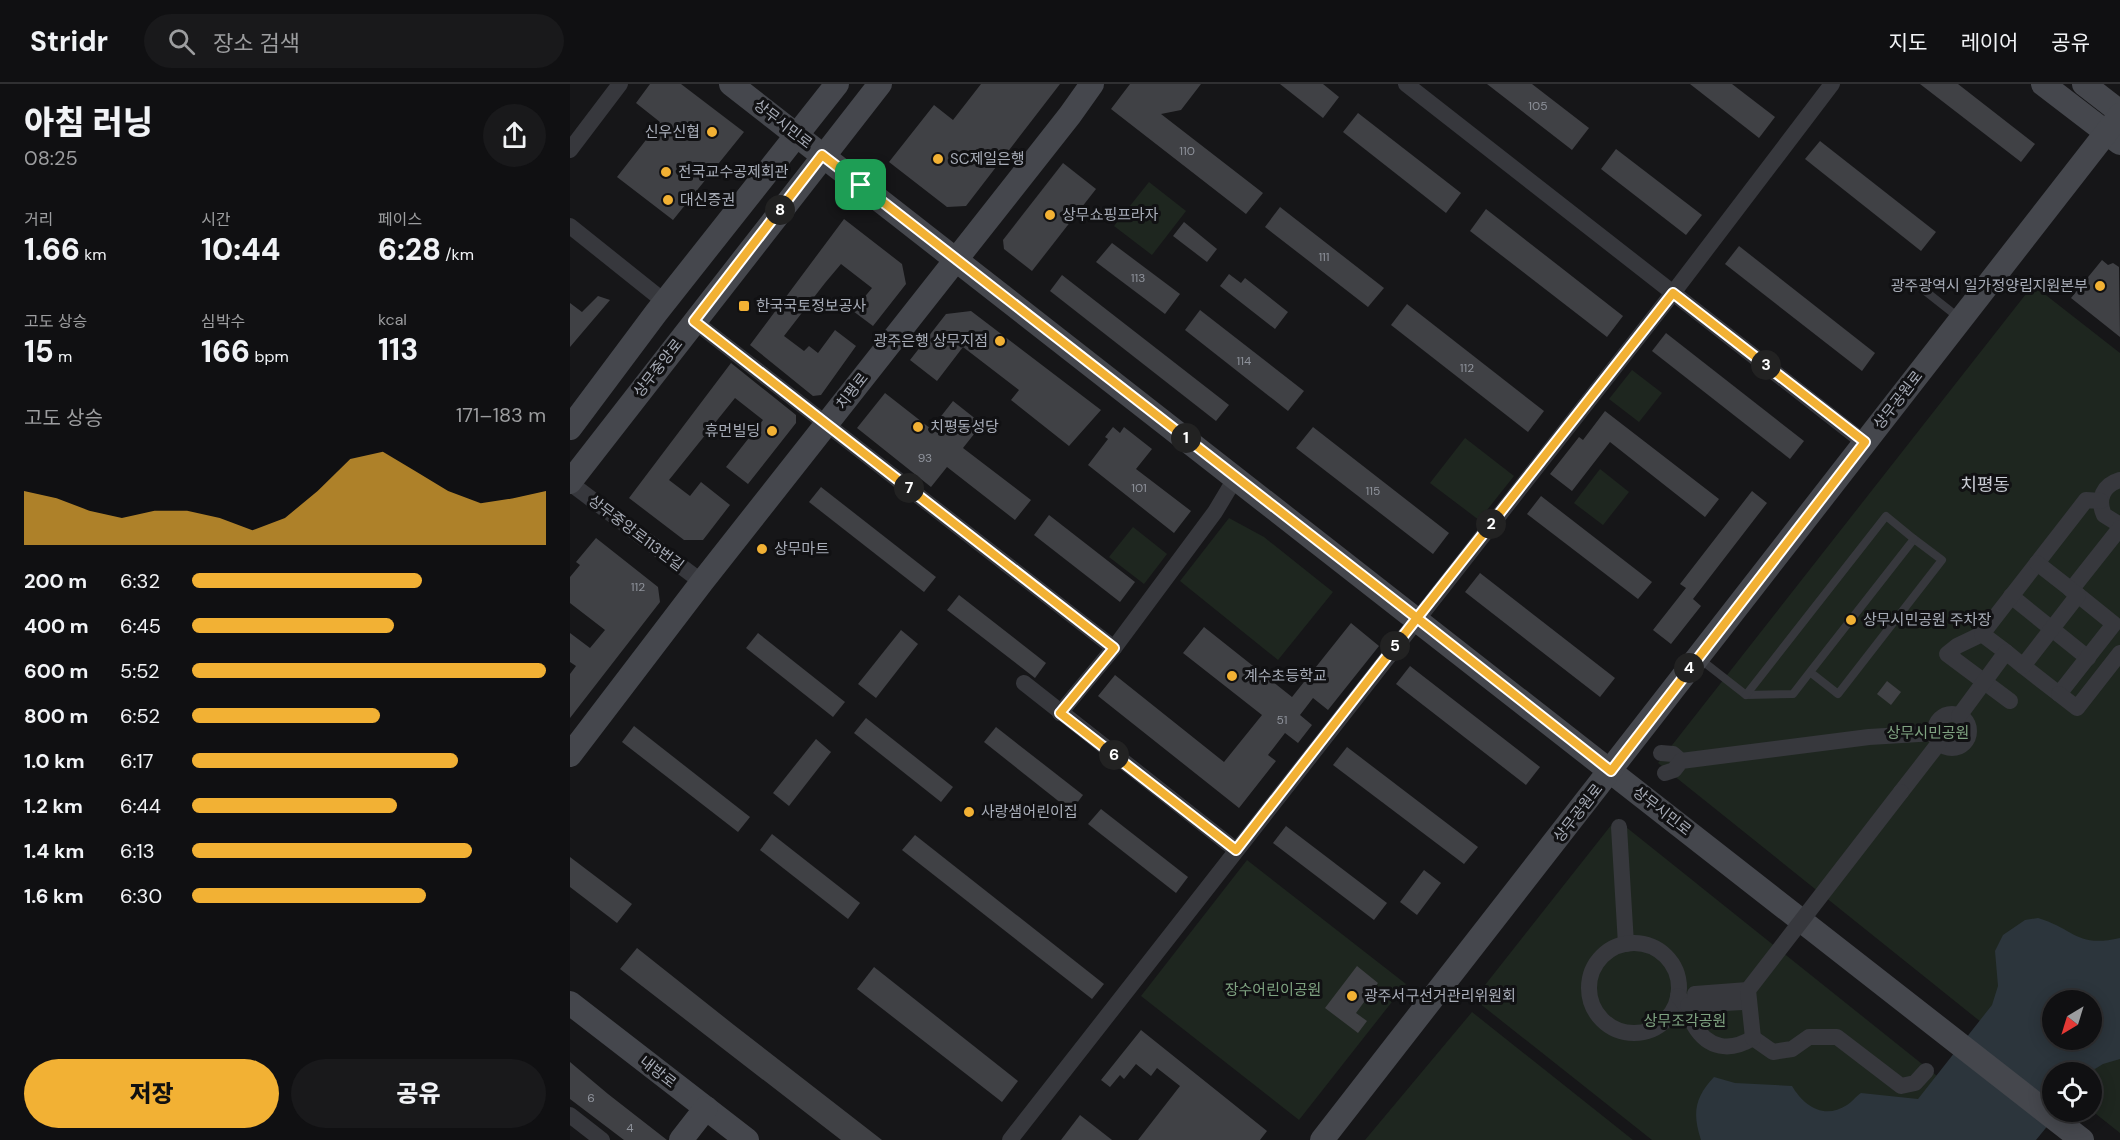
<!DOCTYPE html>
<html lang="ko">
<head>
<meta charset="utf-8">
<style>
	body { margin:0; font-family:"DM Sans","Noto Sans KR",sans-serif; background:#19191b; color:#f1f3f6; height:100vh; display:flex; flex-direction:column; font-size:22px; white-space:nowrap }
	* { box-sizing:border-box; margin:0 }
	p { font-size:20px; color:#9c9d9f }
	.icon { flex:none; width:33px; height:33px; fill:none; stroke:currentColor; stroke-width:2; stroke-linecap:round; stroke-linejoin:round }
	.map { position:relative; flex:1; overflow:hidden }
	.panel { display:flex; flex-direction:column; background:#101012; width:570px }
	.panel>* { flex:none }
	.needle { width:39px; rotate:218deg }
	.tools { position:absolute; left:1472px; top:906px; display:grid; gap:12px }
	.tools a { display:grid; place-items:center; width:60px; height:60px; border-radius:50%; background:#101012; box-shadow:0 3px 15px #0003,0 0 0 2px #303032; font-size:30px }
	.pin { position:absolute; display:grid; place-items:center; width:51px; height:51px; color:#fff; margin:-26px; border-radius:12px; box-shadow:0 3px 9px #0006 }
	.km { position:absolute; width:30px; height:30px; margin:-15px; border-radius:50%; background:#222; color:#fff; font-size:16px; line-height:30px; text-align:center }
	.round { display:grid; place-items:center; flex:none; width:63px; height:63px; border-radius:32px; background:#19191b }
	.head { display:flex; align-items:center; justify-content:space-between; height:102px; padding:0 24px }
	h1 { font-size:33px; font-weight:800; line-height:45px }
	.stats { display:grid; grid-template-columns:repeat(3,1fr); gap:9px; height:102px; padding:6px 24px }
	.stats div { display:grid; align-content:center }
	.stats b { font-size:30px; font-weight:800 }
	.stats small { font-size:16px; font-weight:400 }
	.stats p { font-size:16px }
	.chart { height:168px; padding:12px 24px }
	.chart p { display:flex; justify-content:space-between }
	.chart svg { width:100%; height:108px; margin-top:6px; fill:#f2b134; opacity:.7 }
	.button { display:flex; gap:12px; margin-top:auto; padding:12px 24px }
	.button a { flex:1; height:69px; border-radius:36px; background:#f2b134; color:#111; font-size:24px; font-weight:800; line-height:69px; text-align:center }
	.button a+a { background:#19191b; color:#f1f3f6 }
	ul { padding:0 24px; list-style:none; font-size:20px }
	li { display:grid; grid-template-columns:96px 72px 1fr; align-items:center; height:45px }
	li i { height:15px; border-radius:8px; background:#f2b134 }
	header { display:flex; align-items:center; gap:36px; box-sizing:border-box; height:84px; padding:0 30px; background:#101012; border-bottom:2px solid #303032 }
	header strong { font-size:28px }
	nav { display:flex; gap:33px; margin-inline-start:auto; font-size:21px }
	.search { width:420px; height:54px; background:#19191b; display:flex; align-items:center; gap:15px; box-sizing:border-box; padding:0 21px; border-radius:33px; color:#9c9d9f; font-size:22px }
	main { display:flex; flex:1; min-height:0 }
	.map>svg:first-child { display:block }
</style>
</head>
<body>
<header>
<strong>Stridr</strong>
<div class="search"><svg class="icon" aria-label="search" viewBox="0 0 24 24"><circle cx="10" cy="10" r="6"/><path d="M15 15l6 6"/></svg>장소 검색</div>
<nav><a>지도</a><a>레이어</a><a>공유</a></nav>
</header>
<main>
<section class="panel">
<div class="head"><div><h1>아침 러닝</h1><p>08:25</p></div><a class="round"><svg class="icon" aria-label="share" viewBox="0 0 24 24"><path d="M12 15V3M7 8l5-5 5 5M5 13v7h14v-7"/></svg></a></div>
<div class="stats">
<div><p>거리</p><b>1.66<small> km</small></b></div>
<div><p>시간</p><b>10:44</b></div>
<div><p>페이스</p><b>6:28<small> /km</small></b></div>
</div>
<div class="stats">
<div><p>고도 상승</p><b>15<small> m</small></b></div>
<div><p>심박수</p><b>166<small> bpm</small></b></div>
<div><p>kcal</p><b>113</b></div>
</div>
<div class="chart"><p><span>고도 상승</span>171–183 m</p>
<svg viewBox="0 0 160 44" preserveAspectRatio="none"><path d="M0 44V22L10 25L20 30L30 33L40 30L50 30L60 33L70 38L80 33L90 22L100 9L110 6L120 14L130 22L140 27L150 25L160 22V44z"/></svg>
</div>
<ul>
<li><b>200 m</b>6:32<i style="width:65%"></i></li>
<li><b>400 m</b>6:45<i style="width:57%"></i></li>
<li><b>600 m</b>5:52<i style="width:100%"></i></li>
<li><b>800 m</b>6:52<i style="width:53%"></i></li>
<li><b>1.0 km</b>6:17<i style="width:75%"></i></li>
<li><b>1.2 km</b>6:44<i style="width:58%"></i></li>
<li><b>1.4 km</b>6:13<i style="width:79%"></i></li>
<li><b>1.6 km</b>6:30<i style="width:66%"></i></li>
</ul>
<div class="button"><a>저장</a><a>공유</a></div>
</section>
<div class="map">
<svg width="1550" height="1056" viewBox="0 0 1550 1056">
	<rect width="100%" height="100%" fill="#161618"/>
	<g fill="#1e261f" fill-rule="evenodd">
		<polygon points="579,98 616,127 582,171 544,142"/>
		<path d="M1463 201 1550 269V1049L1521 1026V988H1482V995L1088 679ZM1482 916H1521V956H1482Z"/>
		<polygon points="1062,286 1092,309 1069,338 1039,315"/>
		<polygon points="895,354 944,392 909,436 860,399"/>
		<polygon points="1030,385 1059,408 1033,441 1004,419"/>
		<polygon points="659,434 694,453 763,508 708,576 610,497"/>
		<polygon points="563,443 597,470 574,500 539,473"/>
		<polygon points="1046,735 1447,1056 1082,1056 904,915"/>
		<polygon points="677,776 836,900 729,1036 571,912"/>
		<polygon points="902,928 1063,1056 795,1056"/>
	</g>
	<path fill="#2c353c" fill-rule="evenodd" d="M1468 834C1505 845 1506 864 1550 854V975L1533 980 1520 988H1482V1028H1489L1466 1056H1131C1122 1029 1125 1013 1144 993L1165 999 1222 1002C1234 1022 1254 1036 1277 1021 1282 1018 1285 1013 1291 1009L1348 1015 1422 921 1428 902 1425 867 1433 851 1455 836ZM1482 916H1521V956H1482Z"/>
	<g fill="#404145">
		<polygon points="80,0 111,0 174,48 103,136 47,93 90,38 66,19"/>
		<polygon points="411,0 490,0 396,122 377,123 319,78 364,21 383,36"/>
		<polygon points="560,0 631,0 611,26 591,30 693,109 676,130 541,25"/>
		<polygon points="710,0 753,0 769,13 753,34"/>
		<polygon points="917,0 962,0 1019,44 1002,66"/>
		<polygon points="1120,0 1162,0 1205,33 1189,54"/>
		<polygon points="1350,0 1388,0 1465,60 1451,78"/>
		<polygon points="788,29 891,109 876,129 773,48"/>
		<polygon points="1250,57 1366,148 1351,167 1235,75"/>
		<polygon points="1046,65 1132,131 1116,151 1031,85"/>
		<polygon points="493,79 526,105 462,187 434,165 433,156"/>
		<polygon points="710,123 814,204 798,223 695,143"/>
		<polygon points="916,125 1053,232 1037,253 900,147"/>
		<polygon points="274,135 332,180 336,200 303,242 283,227 302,204 271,180 255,199 214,252 234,267 239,262 248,269 265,246 286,262 251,311 243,312 180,261"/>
		<polygon points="614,138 647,165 637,178 603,152"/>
		<polygon points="542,159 610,210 595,230 526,178"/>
		<polygon points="1169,162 1305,269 1292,287 1155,180"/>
		<polygon points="1532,176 1538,181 1543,179 1549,183 1550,253 1501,214"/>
		<polygon points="659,190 671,199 675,194 718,228 705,245 650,202"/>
		<polygon points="492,191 659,321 646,337 480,207"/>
		<polygon points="28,212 40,216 0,263 0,219 12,228"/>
		<polygon points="837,220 974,327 958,348 821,241"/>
		<polygon points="630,226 734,307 718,327 615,246"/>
		<polygon points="401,227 531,326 499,362 441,316 449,306 393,263 367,297 340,276 376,230"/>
		<polygon points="1096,249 1234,357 1220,375 1082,267"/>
		<polygon points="161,279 226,331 226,339 178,400 156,383 193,336 165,314 99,396 120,412 131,398 160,421 133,456 114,456 59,414"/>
		<polygon points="315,309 361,345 383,317 412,340 393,364 461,416 445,436 377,383 361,403 287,344"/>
		<polygon points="1035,327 1149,415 1135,433 1040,358 1002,407 980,390 1009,353 1013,356"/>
		<polygon points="543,343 550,349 554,343 582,365 566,385 621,427 604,449 518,381 538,355 535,353"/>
		<polygon points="743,343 879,449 863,470 726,364"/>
		<polygon points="251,403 366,493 354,508 239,418"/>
		<polygon points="1182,407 1197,419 1123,515 1131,522 1101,560 1083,546 1116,504 1110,500"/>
		<polygon points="971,412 1082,498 1068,515 957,430"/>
		<polygon points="479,431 565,498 550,518 464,451"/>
		<polygon points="26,454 88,503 90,518 0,634 0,590 6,582 0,578 0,549 20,564 35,546 0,519 0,493 10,481 6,478"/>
		<polygon points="910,489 1045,594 1030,613 895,508"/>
		<polygon points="389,511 476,579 465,594 377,526"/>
		<polygon points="781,539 809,562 758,626 743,614 730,631 742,641 728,659 715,649 698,671 706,677 669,724 528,612 545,591 654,678 692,631 613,569 634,543 722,613"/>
		<polygon points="331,546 348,560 306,614 288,600"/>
		<polygon points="188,549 275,618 263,633 176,564"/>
		<polygon points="840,582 970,683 956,701 826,600"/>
		<polygon points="1317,597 1331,608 1321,621 1307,610"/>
		<polygon points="296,634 383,703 371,718 284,649"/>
		<polygon points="64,642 180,733 168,748 52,658"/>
		<polygon points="426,643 513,711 501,727 414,658"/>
		<polygon points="246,655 261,668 219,722 203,709"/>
		<polygon points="777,663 908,763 894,780 763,681"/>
		<polygon points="531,725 618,793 606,809 518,740"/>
		<polygon points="716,742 817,819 804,836 703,759"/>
		<polygon points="202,750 290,819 278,835 190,766"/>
		<polygon points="345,751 534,900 522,915 332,766"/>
		<polygon points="0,773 62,820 47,839 0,803"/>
		<polygon points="854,786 871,799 847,831 830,818"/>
		<polygon points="67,864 164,941 312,1056 271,1056 50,885"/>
		<polygon points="787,882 808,899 786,929 797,937 788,949 755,924"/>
		<polygon points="304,883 448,997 432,1018 287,905"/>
		<polygon points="571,946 697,1047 690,1056 568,1056 610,1002 587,984 581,992 566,980 554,995 550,991 540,1003 531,996"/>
		<polygon points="0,978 38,1010 97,1056 54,1056 0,1015"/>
		<polygon points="510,1031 542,1056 491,1056"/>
	</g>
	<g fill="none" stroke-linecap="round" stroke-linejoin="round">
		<g stroke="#37383d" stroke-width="8">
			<polyline points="1345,199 1388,233"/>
			<polyline points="1130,575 1176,611 1223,610 1240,588 1344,455 1372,476 1268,610 1240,588"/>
			<polyline points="1176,611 1316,432 1344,455"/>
		</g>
		<g stroke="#37383d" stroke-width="16">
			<polyline points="836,0 1295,359"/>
			<polyline points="0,66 50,0"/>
			<polyline points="0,142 95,218"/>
			<polyline points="124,237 544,564 490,629"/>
			<path d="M1550 396C1533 401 1527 415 1534 431L1550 441"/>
			<polyline points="0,399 132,498"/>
			<polyline points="1501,506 1550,444"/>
			<polyline points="1441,512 1518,574"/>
			<polyline points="1412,550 1387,562 1377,570 1440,617"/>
			<polyline points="544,564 645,428 666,393"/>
			<polyline points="1436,568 1412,550 1516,416 1531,417"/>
			<polyline points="1453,582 1489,610 1544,540 1508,511"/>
			<polyline points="454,599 666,766"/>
			<polyline points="1489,610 1507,624 1550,569"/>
			<circle cx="1382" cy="647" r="17"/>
			<polyline points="1389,632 1436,568 1453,582 1508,511 1467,479"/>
			<polyline points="1091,669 1103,670 1111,677"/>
			<polyline points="1095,689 1104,686 1111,677 1299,653 1365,649"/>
			<polyline points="1331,708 1369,659"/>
			<polyline points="1049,743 1056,860"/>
			<circle cx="1064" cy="904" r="45"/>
			<path d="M1108 912C1118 922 1118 930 1124 941 1138 965 1160 968 1183 954L1203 968 1222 965 1239 953H1267L1331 1002 1345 999 1356 987"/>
			<polyline points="1118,921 1173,918 1173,912 1126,916 1125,910 1178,906"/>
			<polyline points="0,1031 32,1056"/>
			<polyline points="440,1056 1103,209 1262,0"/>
		</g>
		<g stroke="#45474d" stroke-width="24">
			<polyline points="161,0 1512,1056"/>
			<polyline points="1473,0 1550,59"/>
			<polyline points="1514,0 1550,28"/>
			<polyline points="0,344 86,229 267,0"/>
			<polyline points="0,398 310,0"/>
			<polyline points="0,671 132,498 500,31 522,0"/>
			<polyline points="0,919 177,1056"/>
			<polyline points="111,1056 136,1024"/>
			<polyline points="752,1056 1550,31"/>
		</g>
		<polyline stroke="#37383d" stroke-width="16" points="1183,954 1178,906 1331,708"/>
	</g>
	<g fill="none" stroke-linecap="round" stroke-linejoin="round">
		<g stroke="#fff" stroke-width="12">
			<polyline id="route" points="291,101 847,534 1103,209 1295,358 1041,687 847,534 666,766 490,629 544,564 124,237 252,71 291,101"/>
		</g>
		<use href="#route" stroke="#f2b134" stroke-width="8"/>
	</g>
	<g fill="#f2b134" stroke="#111113" stroke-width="2">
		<circle cx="142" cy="48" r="6"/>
		<circle cx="368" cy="75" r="6"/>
		<circle cx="96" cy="88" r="6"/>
		<circle cx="98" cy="116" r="6"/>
		<circle cx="480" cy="131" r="6"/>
		<circle cx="1530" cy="202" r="6"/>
		<rect x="168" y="216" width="12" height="12" rx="3"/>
		<circle cx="430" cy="257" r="6"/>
		<circle cx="348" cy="343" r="6"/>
		<circle cx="202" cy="347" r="6"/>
		<circle cx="192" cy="465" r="6"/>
		<circle cx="1281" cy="536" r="6"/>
		<circle cx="662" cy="592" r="6"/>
		<circle cx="399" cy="728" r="6"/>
		<circle cx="782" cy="912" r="6"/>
	</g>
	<g text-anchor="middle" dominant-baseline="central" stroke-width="6" stroke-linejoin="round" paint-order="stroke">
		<g font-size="12" fill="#8e929b">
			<text x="968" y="22">105</text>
			<text x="617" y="67">110</text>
			<text x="754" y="173">111</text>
			<text x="568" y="194">113</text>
			<text x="674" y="277">114</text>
			<text x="897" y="284">112</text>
			<text x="355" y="374">93</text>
			<text x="569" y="404">101</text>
			<text x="803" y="407">115</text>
			<text x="68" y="503">112</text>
			<text x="712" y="636">51</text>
			<text x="21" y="1014">6</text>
			<text x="60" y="1044">4</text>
		</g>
		<g font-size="15" fill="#a8adb8" stroke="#111113">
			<text transform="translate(213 40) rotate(38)">상무시민로</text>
			<text transform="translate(88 284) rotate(-52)">상무중앙로</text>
			<text transform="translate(282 307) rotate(-52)">치평로</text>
			<text transform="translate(1328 316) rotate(-52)">상무공원로</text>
			<text transform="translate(66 449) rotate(37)">상무중앙로113번길</text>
			<text transform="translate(1092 727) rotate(38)">상무시민로</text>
			<text transform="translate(1008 729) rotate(-52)">상무공원로</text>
			<text transform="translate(88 988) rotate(38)">내방로</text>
		</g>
		<g font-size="15" fill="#a8adb8" stroke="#111113" text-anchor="start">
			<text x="130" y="48" text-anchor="end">신우신협</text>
			<text x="380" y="75">SC제일은행</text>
			<text x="108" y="88">전국교수공제회관</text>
			<text x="110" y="116">대신증권</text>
			<text x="492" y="131">상무쇼핑프라자</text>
			<text x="1518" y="202" text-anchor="end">광주광역시 일가정양립지원본부</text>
			<text x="186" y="222">한국국토정보공사</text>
			<text x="418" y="257" text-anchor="end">광주은행 상무지점</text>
			<text x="360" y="343">치평동성당</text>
			<text x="190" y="347" text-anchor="end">휴먼빌딩</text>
			<text x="204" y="465">상무마트</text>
			<text x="1293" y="536">상무시민공원 주차장</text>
			<text x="674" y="592">계수초등학교</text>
			<text x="411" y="728">사랑샘어린이집</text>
			<text x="794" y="912">광주서구선거관리위원회</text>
		</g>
		<g font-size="15" fill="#7fa381" stroke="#111113">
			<text x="1358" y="649">상무시민공원</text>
			<text x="703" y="906">장수어린이공원</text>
			<text x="1115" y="937">상무조각공원</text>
		</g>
		<g font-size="18" fill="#c9ccd4" stroke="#111113">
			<text x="1415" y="401">치평동</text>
		</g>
	</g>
</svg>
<div class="tools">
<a><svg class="needle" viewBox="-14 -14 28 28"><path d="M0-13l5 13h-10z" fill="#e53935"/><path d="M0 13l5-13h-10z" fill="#9c9d9f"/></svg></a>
<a><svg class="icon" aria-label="locate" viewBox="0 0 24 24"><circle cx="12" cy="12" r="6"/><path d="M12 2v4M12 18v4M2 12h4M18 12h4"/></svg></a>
</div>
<div class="pin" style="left:291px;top:101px;background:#1e9e55"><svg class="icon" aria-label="arrive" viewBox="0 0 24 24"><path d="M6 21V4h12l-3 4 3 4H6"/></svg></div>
<b class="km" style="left:616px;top:354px">1</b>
<b class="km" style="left:921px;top:440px">2</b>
<b class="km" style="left:1196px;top:281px">3</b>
<b class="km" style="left:1119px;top:584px">4</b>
<b class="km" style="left:825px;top:562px">5</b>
<b class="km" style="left:544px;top:671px">6</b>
<b class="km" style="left:339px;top:404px">7</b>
<b class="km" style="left:210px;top:126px">8</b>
</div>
</main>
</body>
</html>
